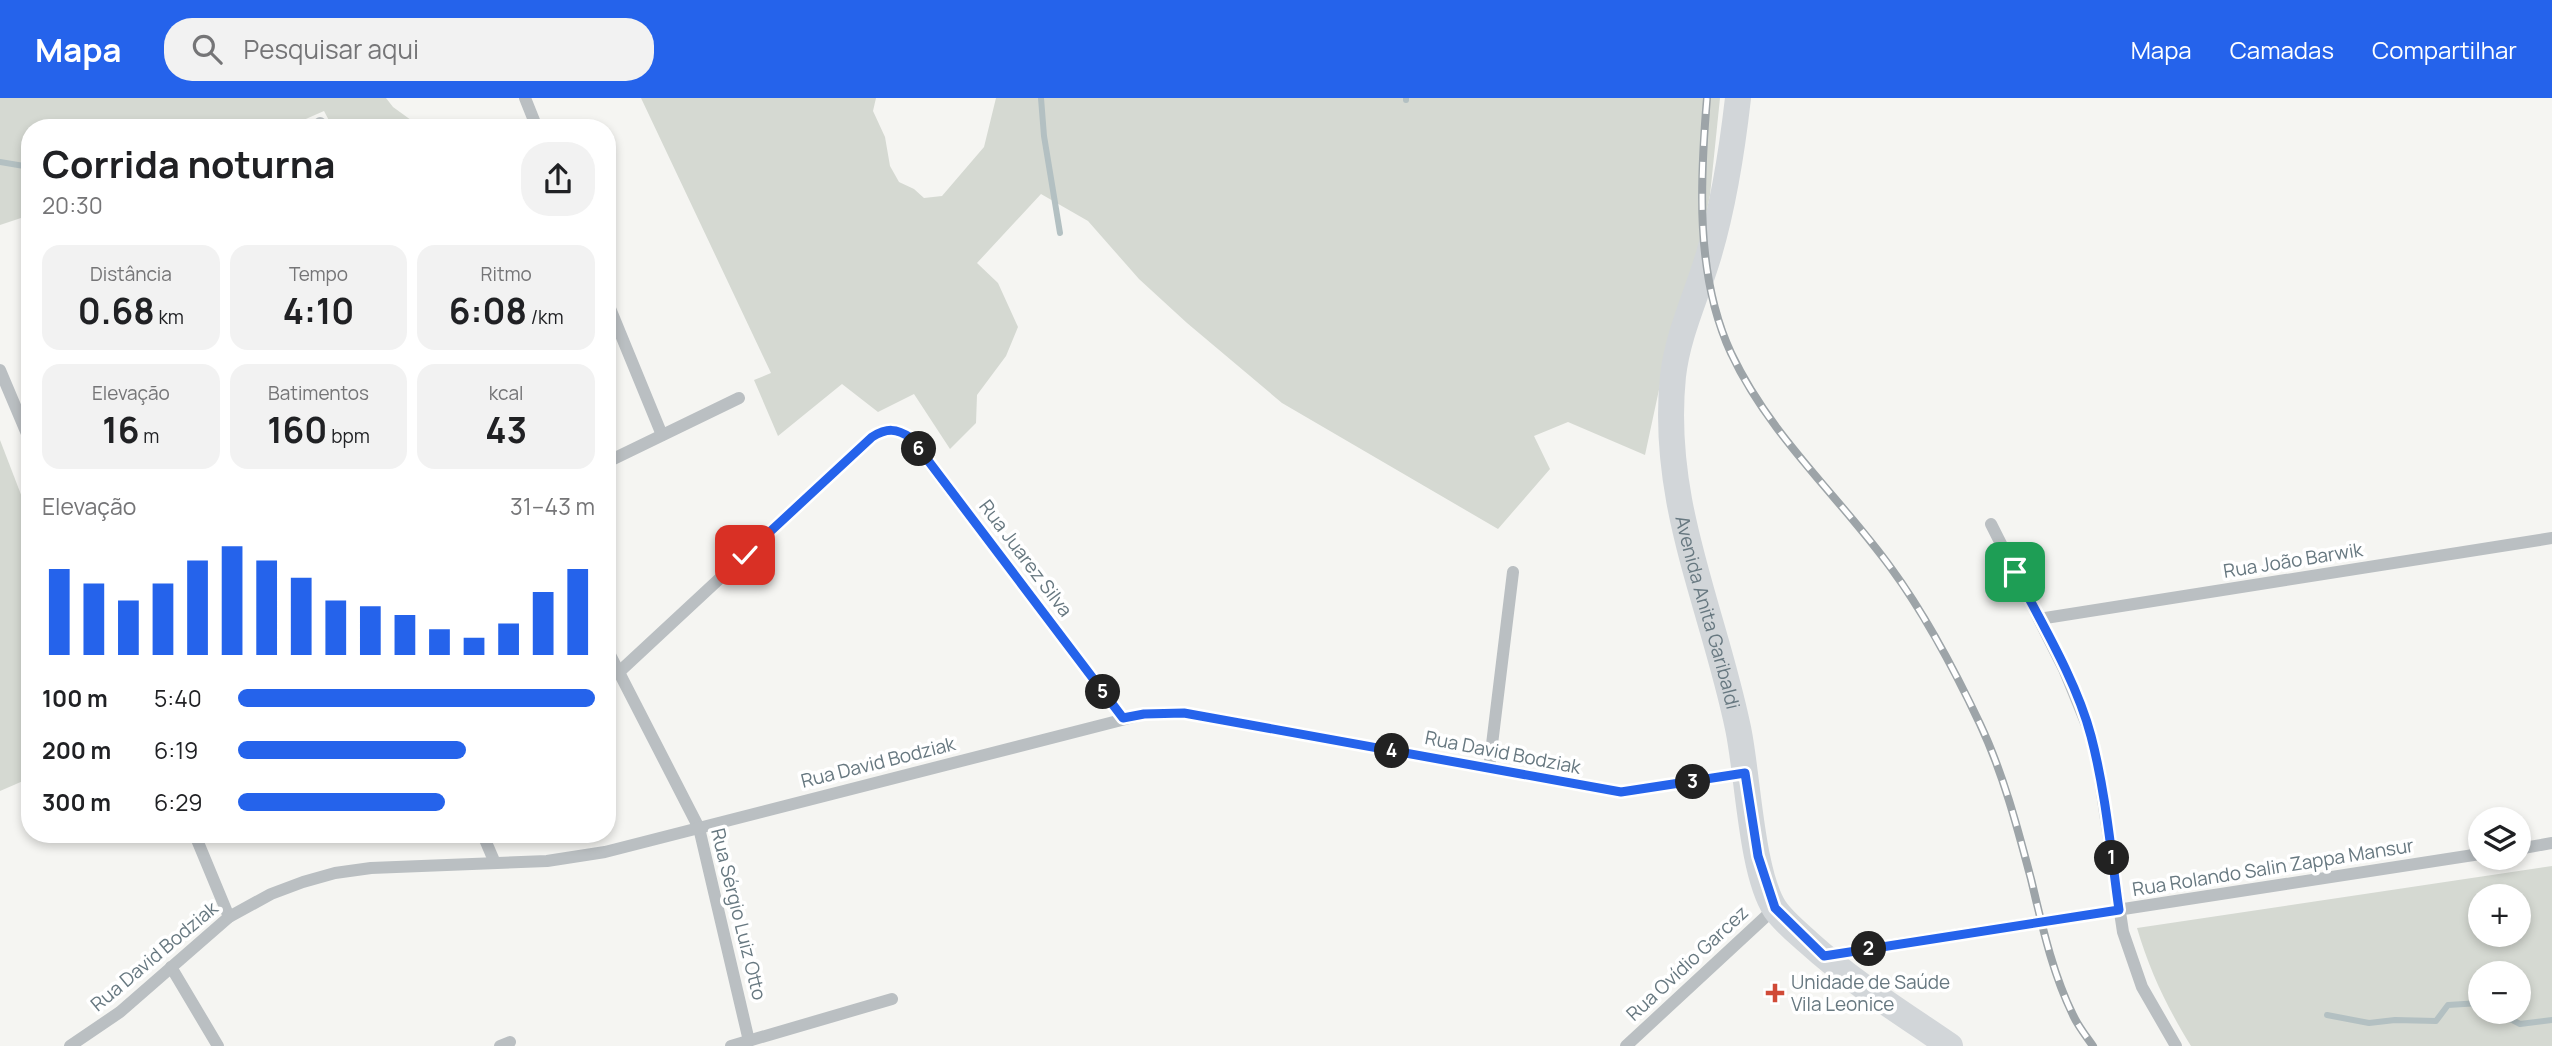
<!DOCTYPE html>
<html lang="pt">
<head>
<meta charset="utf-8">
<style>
	body { margin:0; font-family:Manrope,sans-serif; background:#f2f2f2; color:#202124; height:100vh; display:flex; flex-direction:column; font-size:26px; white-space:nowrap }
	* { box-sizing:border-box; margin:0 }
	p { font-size:23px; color:#757577 }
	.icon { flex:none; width:38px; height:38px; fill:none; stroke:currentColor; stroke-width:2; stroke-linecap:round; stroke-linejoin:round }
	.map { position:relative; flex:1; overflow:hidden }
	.sheet { position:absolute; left:21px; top:21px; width:595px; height:724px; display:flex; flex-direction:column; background:#fff; border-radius:28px; box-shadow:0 4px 10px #0003 }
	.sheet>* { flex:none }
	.fabs { position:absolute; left:2468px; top:709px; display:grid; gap:14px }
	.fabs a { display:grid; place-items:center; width:63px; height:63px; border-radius:50%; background:#fff; box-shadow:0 4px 10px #0003; font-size:35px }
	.pin { position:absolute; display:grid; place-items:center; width:60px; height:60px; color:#fff; margin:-30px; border-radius:14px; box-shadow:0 4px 10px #0006 }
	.km { position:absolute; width:35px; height:35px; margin:-18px; border-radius:50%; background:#222; color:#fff; font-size:19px; line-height:35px; text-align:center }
	.round { display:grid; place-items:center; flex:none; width:74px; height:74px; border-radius:28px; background:#f2f2f2 }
	.head { display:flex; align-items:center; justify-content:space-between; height:119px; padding:0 21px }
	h1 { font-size:38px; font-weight:700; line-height:52px }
	.figures { display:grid; grid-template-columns:repeat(3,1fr); gap:10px; height:119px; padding:7px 21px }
	.figures div { display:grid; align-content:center; border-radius:18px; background:#f2f2f2; text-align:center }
	.figures b { font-size:35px; font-weight:700 }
	.figures small { font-size:19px; font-weight:400 }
	.figures p { font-size:19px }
	.chart { height:196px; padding:14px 21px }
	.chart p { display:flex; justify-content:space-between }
	.chart svg { width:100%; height:126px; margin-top:7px; stroke:#2563eb; stroke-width:6 }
	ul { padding:0 21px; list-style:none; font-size:23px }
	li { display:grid; grid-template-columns:112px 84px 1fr; align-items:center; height:52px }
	li i { height:18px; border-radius:9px; background:#2563eb }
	header { display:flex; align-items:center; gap:42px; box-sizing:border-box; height:98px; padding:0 35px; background:#2563eb; color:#fff }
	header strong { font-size:33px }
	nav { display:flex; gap:38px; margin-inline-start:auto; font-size:24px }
	.search { width:490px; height:63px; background:#f2f2f2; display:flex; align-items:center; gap:18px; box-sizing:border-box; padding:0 24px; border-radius:28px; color:#757577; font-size:26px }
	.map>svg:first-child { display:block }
</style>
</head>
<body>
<header>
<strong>Mapa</strong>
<div class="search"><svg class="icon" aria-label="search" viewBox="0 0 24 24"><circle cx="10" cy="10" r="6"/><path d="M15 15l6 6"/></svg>Pesquisar aqui</div>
<nav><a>Mapa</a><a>Camadas</a><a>Compartilhar</a></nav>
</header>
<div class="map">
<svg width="2552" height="948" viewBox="0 0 2552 948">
	<rect width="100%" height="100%" fill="#f5f5f2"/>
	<g fill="#d5d9d2" fill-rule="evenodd">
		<polygon points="0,0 386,0 393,9 422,30 333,30 324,13 299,24 301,30 30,30 30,117 0,127"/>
		<polygon points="641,0 876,0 873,13 885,39 890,68 899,84 914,91 924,100 942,98 984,49 996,0 1720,0 1710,97 1700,147 1663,273 1645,357 1568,324 1534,338 1550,371 1498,431 1282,305 1187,225 1139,181 1088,123 1041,96 977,165 998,185 1018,229 1006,258 977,297 976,325 950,351 914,296 878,314 842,286 778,338 754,282 771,275"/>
		<polygon points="0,342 30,420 30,680 0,693"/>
		<path d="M2552 768V948H2191C2167 909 2150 874 2137 830ZM2480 798H2518V836H2480ZM2480 875H2518V914H2480Z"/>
	</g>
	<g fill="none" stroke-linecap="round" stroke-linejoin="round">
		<g stroke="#b3c0c2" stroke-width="6">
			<polyline points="1041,0 1044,38 1060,135"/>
			<polyline points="1406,2 1406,0"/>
			<polyline points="0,64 30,69"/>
			<polyline points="2497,914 2520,926 2552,922"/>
			<polyline points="2327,917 2369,925 2395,922 2436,923 2448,907 2480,905"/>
		</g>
		<g stroke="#babfc2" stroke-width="12">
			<polyline points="525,0 537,30"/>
			<polyline points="320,25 322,30"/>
			<polyline points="607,203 662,337"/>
			<polyline points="0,272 30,343"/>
			<polyline points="607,364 739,300"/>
			<polyline points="1991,426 2064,571 2091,637 2098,668 2123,834 2142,889 2176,948"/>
			<polyline points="2039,521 2552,440"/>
			<polyline points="607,551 699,730 749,943"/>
			<path d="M618 575 872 339C887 330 896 330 910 340L1123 620"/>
			<polyline points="1489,671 1513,474"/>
			<polyline points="195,737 229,819"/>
			<polyline points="483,737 495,765"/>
			<polyline points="2518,751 2552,745"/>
			<polyline points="1826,857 2480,756"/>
			<polyline points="171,869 218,948"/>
			<polyline points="70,948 120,914 229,819 271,796 303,784 335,775 371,770 547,763 605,754 1145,616 1183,615 1202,618 1621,694 1745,675"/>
			<polyline points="500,948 510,944"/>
			<polyline points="731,948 892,901"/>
			<polyline points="1626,948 1775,810"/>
		</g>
		<path stroke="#d2d6d9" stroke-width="26" id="s1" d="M1738 0C1732 53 1724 105 1709 156 1697 197 1678 235 1673 278 1660 405 1713 509 1738 630 1748 677 1751 774 1775 811 1784 824 1798 835 1809 845 1852 884 1902 915 1950 948"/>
		<g stroke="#9da4a8" stroke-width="8">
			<path id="rail" d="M1707 0C1700 83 1695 177 1731 255 1770 338 1838 397 1891 470 1924 515 1956 575 1980 626 2003 675 2017 728 2031 781 2042 827 2052 874 2073 917 2078 928 2086 938 2093 948"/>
		</g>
		<use href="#rail" stroke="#fff" stroke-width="5" stroke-dasharray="16" stroke-linecap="butt"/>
	</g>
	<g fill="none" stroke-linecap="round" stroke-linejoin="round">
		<g stroke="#fff" stroke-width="14">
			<path id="route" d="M745 457 872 339C887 330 896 330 911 340L1123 620 1144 616 1184 615 1621 694 1745 675 1758 758 1775 810 1824 858 2119 812C2111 755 2106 695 2091 638 2077 584 2041 524 2015 474"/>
		</g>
		<use href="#route" stroke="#2563eb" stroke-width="9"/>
	</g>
	<path fill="#d04a37" stroke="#fff" stroke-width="2.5" d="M1771.5 884.5h7v7h7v7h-7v7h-7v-7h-7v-7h7z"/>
	<g text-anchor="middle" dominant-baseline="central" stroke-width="7" stroke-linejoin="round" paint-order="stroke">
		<g font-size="19" fill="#677880" stroke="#fff">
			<text transform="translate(1026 460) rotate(53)">Rua Juarez Silva</text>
			<text transform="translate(2293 462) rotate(-9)">Rua João Barwik</text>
			<text stroke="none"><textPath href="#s1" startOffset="527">Avenida Anita Garibaldi</textPath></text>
			<text transform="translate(1503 654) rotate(11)">Rua David Bodziak</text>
			<text transform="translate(878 664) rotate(-14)">Rua David Bodziak</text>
			<text transform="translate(2273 769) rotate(-9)">Rua Rolando Salin Zappa Mansur</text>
			<text transform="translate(739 816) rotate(76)">Rua Sérgio Luiz Otto</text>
			<text transform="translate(154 858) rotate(-40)">Rua David Bodziak</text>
			<text transform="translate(1687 865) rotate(-43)">Rua Ovídio Garcez</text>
		</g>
		<g font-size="19" fill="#677880" stroke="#fff" text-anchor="start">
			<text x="1791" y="884">Unidade de Saúde<tspan x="1791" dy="22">Vila Leonice</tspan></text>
		</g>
	</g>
</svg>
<div class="fabs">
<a><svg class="icon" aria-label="layers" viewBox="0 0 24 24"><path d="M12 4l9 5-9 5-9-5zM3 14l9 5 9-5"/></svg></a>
<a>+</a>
<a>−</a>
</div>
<div class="pin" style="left:2015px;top:474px;background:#1e9e55"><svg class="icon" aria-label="arrive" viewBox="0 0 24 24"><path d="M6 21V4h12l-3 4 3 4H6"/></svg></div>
<div class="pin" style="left:745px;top:457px;background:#d93025"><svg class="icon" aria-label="check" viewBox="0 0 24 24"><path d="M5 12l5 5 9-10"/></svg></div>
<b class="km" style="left:2112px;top:760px">1</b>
<b class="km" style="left:1869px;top:851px">2</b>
<b class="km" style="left:1693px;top:684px">3</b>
<b class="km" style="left:1392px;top:653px">4</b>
<b class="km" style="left:1103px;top:594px">5</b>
<b class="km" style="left:919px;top:351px">6</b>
<section class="sheet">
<div class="head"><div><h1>Corrida noturna</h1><p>20:30</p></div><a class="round"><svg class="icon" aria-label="share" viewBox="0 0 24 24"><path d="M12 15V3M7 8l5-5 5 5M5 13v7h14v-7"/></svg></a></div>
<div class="figures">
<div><p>Distância</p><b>0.68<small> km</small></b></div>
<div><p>Tempo</p><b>4:10</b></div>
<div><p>Ritmo</p><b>6:08<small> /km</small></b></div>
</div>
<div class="figures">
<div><p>Elevação</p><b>16<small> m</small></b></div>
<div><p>Batimentos</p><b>160<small> bpm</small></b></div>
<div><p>kcal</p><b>43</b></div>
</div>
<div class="chart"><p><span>Elevação</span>31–43 m</p>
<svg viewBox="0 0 160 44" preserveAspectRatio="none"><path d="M5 44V14M15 44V19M25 44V25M35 44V19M45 44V11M55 44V6M65 44V11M75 44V17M85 44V25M95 44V27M105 44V30M115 44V35M125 44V38M135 44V33M145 44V22M155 44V14"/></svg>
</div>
<ul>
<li><b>100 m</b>5:40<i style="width:100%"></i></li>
<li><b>200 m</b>6:19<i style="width:64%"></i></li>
<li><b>300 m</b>6:29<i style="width:58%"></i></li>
</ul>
</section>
</div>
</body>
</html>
